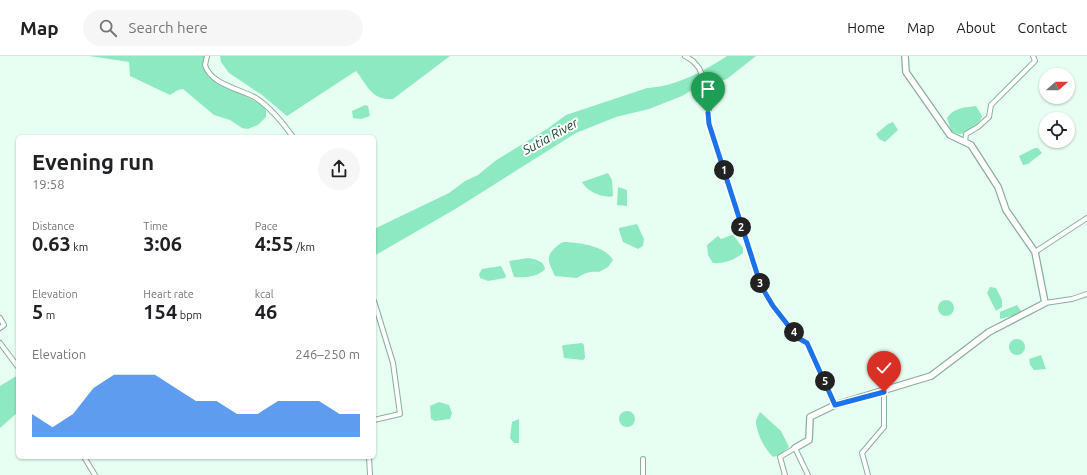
<!DOCTYPE html>
<html lang="en">
<head>
<meta charset="utf-8">
<style>
	body { margin:0; font-family:Ubuntu,sans-serif; background:#f6f6f6; color:#202124; height:100vh; display:flex; flex-direction:column; font-size:15px; white-space:nowrap }
	* { box-sizing:border-box; margin:0 }
	p { font-size:13px; color:#757577 }
	.icon { flex:none; width:22px; height:22px; fill:none; stroke:currentColor; stroke-width:2; stroke-linecap:round; stroke-linejoin:round }
	.map { position:relative; flex:1; overflow:hidden }
	.side { position:absolute; left:16px; top:79px; width:360px; height:324px; display:flex; flex-direction:column; background:#fff; border-radius:6px; box-shadow:0 1px 3px #0004 }
	.side>* { flex:none }
	.needle { width:26px; rotate:69deg }
	.controls { position:absolute; left:1039px; top:12px; display:grid; gap:8px }
	.controls a { display:grid; place-items:center; width:36px; height:36px; border-radius:50%; background:#fff; box-shadow:0 1px 3px #0004; font-size:20px }
	.pin { position:absolute; display:grid; place-items:center; width:34px; height:34px; color:#fff; margin:-41px -17px; border-radius:50% 50% 50% 0; rotate:-45deg; box-shadow:0 0 4px #0007 }
	.pin .icon { rotate:45deg }
	.km { position:absolute; width:20px; height:20px; margin:-10px; border-radius:50%; background:#222; color:#fff; font-size:11px; line-height:20px; text-align:center }
	.round { display:grid; place-items:center; flex:none; width:42px; height:42px; border-radius:21px; background:#f6f6f6 }
	.overview { display:flex; align-items:center; justify-content:space-between; height:68px; padding:0 16px }
	h1 { font-size:22px; font-weight:700; line-height:30px }
	.metrics { display:grid; grid-template-columns:repeat(3,1fr); gap:6px; height:68px; padding:4px 16px }
	.metrics div { display:grid; align-content:center }
	.metrics b { font-size:20px; font-weight:700 }
	.metrics small { font-size:11px; font-weight:400 }
	.metrics p { font-size:11px }
	.chart { height:112px; padding:8px 16px }
	.chart p { display:flex; justify-content:space-between }
	.chart svg { width:100%; height:72px; margin-top:4px; fill:#1a73e8; opacity:.7 }
	header { display:flex; align-items:center; gap:24px; box-sizing:border-box; height:56px; padding:0 20px; background:#fff; border-bottom:1px solid #e0e0e0 }
	header strong { font-size:19px }
	nav { display:flex; gap:22px; margin-inline-start:auto; font-size:14px }
	.search { width:280px; height:36px; background:#f6f6f6; display:flex; align-items:center; gap:10px; box-sizing:border-box; padding:0 14px; border-radius:22px; color:#757577; font-size:15px }
	.map>svg:first-child { display:block }
</style>
</head>
<body>
<header>
<strong>Map</strong>
<div class="search"><svg class="icon" aria-label="search" viewBox="0 0 24 24"><circle cx="10" cy="10" r="6"/><path d="M15 15l6 6"/></svg>Search here</div>
<nav><a>Home</a><a>Map</a><a>About</a><a>Contact</a></nav>
</header>
<div class="map">
<svg width="1087" height="419" viewBox="0 0 1087 419">
	<rect width="100%" height="100%" fill="#e7fff2"/>
	<g fill="#8de9bf">
		<polygon points="89,0 207,0 204,12 233,34 266,51 266,61 258,69 248,73 242,72 230,64 214,59 183,33 178,34 170,39 130,20 129,6"/>
		<path d="M220 0H450L393 43C371 44 368 30 356 15L287 60 262 39 229 17 221 6Z"/>
		<path d="M727 0H756L727 23 694 33 682 40 649 53 616 61 576 77 457 152 374 200V173L449 137 465 125 478 119 495 105 547 73 566 59 647 32C677 30 702 16 727 0Z"/>
		<polygon points="365,49 368,50 370,60 361,63 353,62 352,55"/>
		<path d="M976 50 982 60C981 67 968 78 960 78 957 78 954 76 951 75L947 62C953 52 966 51 976 50Z"/>
		<polygon points="893,66 898,74 885,86 879,83 876,78 888,68"/>
		<polygon points="1035,92 1038,92 1042,97 1028,108 1023,109 1019,100"/>
		<path d="M608 117 612 124 613 140C604 143 586 135 582 126Z"/>
		<polygon points="618,131 627,134 627,150 617,149"/>
		<polygon points="637,168 644,183 643,190 638,193 623,186 619,174 619,172"/>
		<path d="M732 179 734 180 743 192V197C735 204 723 208 713 207L708 199 707 189 718 180 721 183Z"/>
		<path d="M566 186C581 187 605 190 613 204L608 211 599 216C589 215 585 217 577 222L555 220C549 206 544 201 557 190 560 188 561 186 566 186Z"/>
		<path d="M528 202C535 203 544 205 545 213 538 221 524 222 514 221L509 205Z"/>
		<polygon points="501,210 506,220 505,222 488,225 480,222 479,218 482,213"/>
		<polygon points="990,231 996,232 1002,244 1002,251 996,255 987,237"/>
		<circle cx="946" cy="252" r="8"/>
		<polygon points="1017,249 1021,255 1019,258 1000,263 1000,256"/>
		<circle cx="1017" cy="291" r="8"/>
		<polygon points="582,287 584,289 585,302 583,304 564,302 562,290 564,289"/>
		<polygon points="1041,299 1046,313 1034,314 1030,309 1029,303"/>
		<polygon points="18,319 18,356 0,372 0,330"/>
		<polygon points="439,346 449,349 452,357 450,363 435,365 431,363 430,350"/>
		<circle cx="627" cy="363" r="8"/>
		<path d="M760 356 781 375 789 391 780 399 773 401C764 392 756 377 756 364Z"/>
		<polygon points="519,363 519,387 514,387 510,382 512,366"/>
	</g>
	<g fill="none" stroke-linecap="round" stroke-linejoin="round">
		<g stroke="#8aaf9d" stroke-width="6">
			<g id="street">
				<path d="M207 0 205 9C211 29 241 33 256 42 271 52 283 67 293 81"/>
				<path d="M685 0 693 5 699 12 709 36V67L761 230C771 247 788 277 807 287L835 349"/>
				<polyline points="965,86 966,78 978,71 989,61 991,49 1035,5 1033,0"/>
				<polyline points="1035,196 1087,162"/>
				<polyline points="374,245 393,307 400,358 374,364"/>
				<polyline points="1045,247 1072,243 1087,238"/>
				<polyline points="0,262 4,269 0,272"/>
				<polyline points="0,287 18,311"/>
				<polyline points="84,401 95,419"/>
				<polyline points="369,401 370,419"/>
				<polyline points="643,419 643,403"/>
				<polyline points="785,419 780,401 795,392 808,419"/>
				<polyline points="868,419 862,397 884,371 884,335"/>
			</g>
		</g>
		<g stroke="#8aaf9d" stroke-width="8">
			<polyline id="secondary" points="795,392 809,384 810,361 835,349 931,320 989,276 1045,247 1035,196 1006,154 998,131 971,89 950,79 906,16 905,0"/>
		</g>
		<use href="#street" stroke="#fff" stroke-width="4"/>
		<use href="#secondary" stroke="#fff" stroke-width="5.5"/>
	</g>
	<g fill="none" stroke-linecap="round" stroke-linejoin="round">
		<g stroke="#fff" stroke-width="8">
			<polyline id="route" points="708,57 709,68 761,230 773,250 798,282 807,287 835,349 884,336"/>
		</g>
		<use href="#route" stroke="#1a73e8" stroke-width="5"/>
	</g>
	<g text-anchor="middle" dominant-baseline="central" stroke-width="4" stroke-linejoin="round" paint-order="stroke">
		<g font-size="13" font-style="italic" fill="#194131" stroke="#fff">
			<text transform="translate(550 80) rotate(-29)">Sutia River</text>
		</g>
	</g>
</svg>
<div class="controls">
<a><svg class="needle" viewBox="-14 -14 28 28"><path d="M0-13l5 13h-10z" fill="#e53935"/><path d="M0 13l5-13h-10z" fill="#757577"/></svg></a>
<a><svg class="icon" aria-label="locate" viewBox="0 0 24 24"><circle cx="12" cy="12" r="6"/><path d="M12 2v4M12 18v4M2 12h4M18 12h4"/></svg></a>
</div>
<div class="pin" style="left:708px;top:57px;background:#1e9e55"><svg class="icon" aria-label="arrive" viewBox="0 0 24 24"><path d="M6 21V4h12l-3 4 3 4H6"/></svg></div>
<div class="pin" style="left:884px;top:336px;background:#d93025"><svg class="icon" aria-label="check" viewBox="0 0 24 24"><path d="M5 12l5 5 9-10"/></svg></div>
<b class="km" style="left:724px;top:114px">1</b>
<b class="km" style="left:741px;top:171px">2</b>
<b class="km" style="left:760px;top:227px">3</b>
<b class="km" style="left:794px;top:276px">4</b>
<b class="km" style="left:825px;top:325px">5</b>
<section class="side">
<div class="overview"><div><h1>Evening run</h1><p>19:58</p></div><a class="round"><svg class="icon" aria-label="share" viewBox="0 0 24 24"><path d="M12 15V3M7 8l5-5 5 5M5 13v7h14v-7"/></svg></a></div>
<div class="metrics">
<div><p>Distance</p><b>0.63<small> km</small></b></div>
<div><p>Time</p><b>3:06</b></div>
<div><p>Pace</p><b>4:55<small> /km</small></b></div>
</div>
<div class="metrics">
<div><p>Elevation</p><b>5<small> m</small></b></div>
<div><p>Heart rate</p><b>154<small> bpm</small></b></div>
<div><p>kcal</p><b>46</b></div>
</div>
<div class="chart"><p><span>Elevation</span>246–250 m</p>
<svg viewBox="0 0 160 44" preserveAspectRatio="none"><path d="M0 44V30L10 38L20 30L30 14L40 6L50 6L60 6L70 14L80 22L90 22L100 30L110 30L120 22L130 22L140 22L150 30L160 30V44z"/></svg>
</div>
</section>
</div>
</body>
</html>
